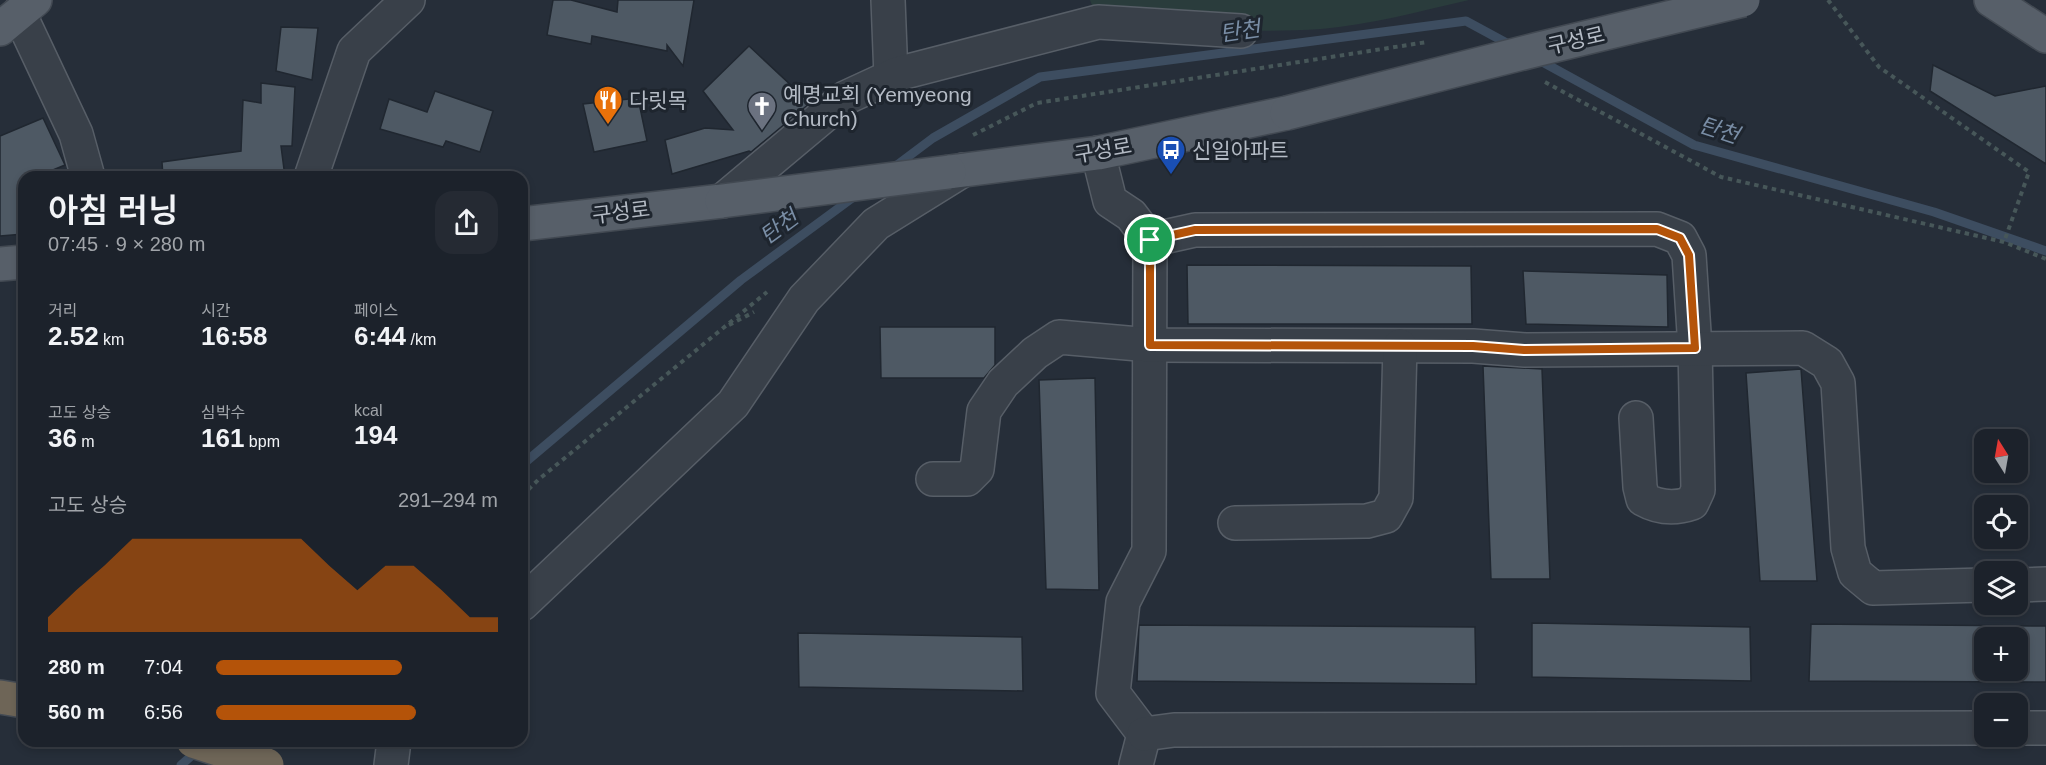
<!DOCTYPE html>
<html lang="ko">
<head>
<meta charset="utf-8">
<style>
	body { margin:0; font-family:Arial,"Noto Sans KR",sans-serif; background:#252a33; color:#f1f3f6; height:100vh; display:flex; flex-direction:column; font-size:22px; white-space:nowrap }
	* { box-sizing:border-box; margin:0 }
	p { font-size:20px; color:#a0a4a9 }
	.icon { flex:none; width:33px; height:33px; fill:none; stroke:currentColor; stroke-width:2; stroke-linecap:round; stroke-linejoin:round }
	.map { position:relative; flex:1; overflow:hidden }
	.side { position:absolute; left:18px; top:171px; width:510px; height:576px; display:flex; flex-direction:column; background:#1c222b; border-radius:18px; box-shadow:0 3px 9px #0003,0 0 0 2px #3a3f47 }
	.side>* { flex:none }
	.needle { width:39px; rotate:349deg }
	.fabs { position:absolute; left:1974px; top:429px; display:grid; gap:12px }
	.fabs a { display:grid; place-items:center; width:54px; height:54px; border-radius:12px; background:#1c222b; box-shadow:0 3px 9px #0003,0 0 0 2px #3a3f47; font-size:30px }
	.pin { position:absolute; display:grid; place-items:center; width:51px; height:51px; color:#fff; margin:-26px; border:3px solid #fff; border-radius:50%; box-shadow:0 2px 6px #0007 }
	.round { display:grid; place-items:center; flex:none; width:63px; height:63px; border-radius:18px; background:#252a33 }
	.overview { display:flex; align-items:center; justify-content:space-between; height:102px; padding:0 30px }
	h1 { font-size:33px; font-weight:600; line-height:45px }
	.stats { display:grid; grid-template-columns:repeat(3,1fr); gap:9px; height:102px; padding:6px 30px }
	.stats div { display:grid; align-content:center }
	.stats b { font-size:26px; font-weight:600 }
	.stats small { font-size:16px; font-weight:400 }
	.stats p { font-size:16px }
	.chart { height:168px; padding:12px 30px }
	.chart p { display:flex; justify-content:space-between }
	.chart svg { width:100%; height:108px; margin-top:6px; fill:#b45309; opacity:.7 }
	ul { padding:0 30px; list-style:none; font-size:20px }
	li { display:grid; grid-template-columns:96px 72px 1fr; align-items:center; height:45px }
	li i { height:15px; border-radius:8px; background:#b45309 }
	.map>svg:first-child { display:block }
</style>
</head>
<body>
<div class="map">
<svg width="2046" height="765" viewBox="0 0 2046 765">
	<rect width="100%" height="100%" fill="#262e39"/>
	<path fill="#2a3c3c" d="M1090 0H1469C1421 11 1369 25 1321 29 1246 34 1172 27 1098 22Z"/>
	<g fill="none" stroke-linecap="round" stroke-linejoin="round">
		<g stroke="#3d4d60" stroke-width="9">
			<polyline points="1537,59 1694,145 1934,212 2046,251"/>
			<polyline points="893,168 933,138 1040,77 1466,21 1514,47"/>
			<polyline points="522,465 741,280 855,196"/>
			<polyline points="181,765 198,750"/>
		</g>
	</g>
	<g fill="#4e5964" stroke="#202730" stroke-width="1.5" fill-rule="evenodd">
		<polygon points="553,0 571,0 617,12 618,0 694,0 683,66 667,45 667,51 592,36 591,44 547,35"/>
		<polygon points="281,27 318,28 312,80 276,71"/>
		<polygon points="749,46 810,103 751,152 749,151 672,174 665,140 705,128 733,130 703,91"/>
		<polygon points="1933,65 1995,96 2046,86 2046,164 1930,91"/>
		<polygon points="261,83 295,87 292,146 281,146 285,177 163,177 162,162 241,151 243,100 261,103"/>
		<polygon points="435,91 493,111 480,152 446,141 443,147 380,129 389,99 427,112"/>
		<polygon points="638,98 647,141 594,152 583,104"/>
		<polygon points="43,118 65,165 36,177 24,177 24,182 20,184 24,234 0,236 0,136"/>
		<polygon points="1187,265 1471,266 1472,324 1188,324"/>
		<polygon points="1523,271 1667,275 1668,327 1526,324"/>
		<polygon points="880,327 995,327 995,365 984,378 881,378"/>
		<polygon points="1483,366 1542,369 1550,579 1491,579"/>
		<polygon points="1801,369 1817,581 1760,581 1746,373"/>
		<polygon points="1095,378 1099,590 1046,589 1039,380"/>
		<polygon points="1532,623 1750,627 1751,681 1532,677"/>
		<path d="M1811 624 2046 626V682L1809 681ZM1984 638H2018V670H1984Z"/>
		<polygon points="1139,625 1475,627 1476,684 1137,681"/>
		<polygon points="798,633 1022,637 1023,691 799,687"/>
	</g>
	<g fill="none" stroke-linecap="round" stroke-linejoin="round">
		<g stroke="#575e67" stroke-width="36">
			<g id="minor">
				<polyline points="888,0 891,77"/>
				<polyline points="19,13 76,134 88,177"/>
				<polyline points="1098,153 1110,201 1131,215 1150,240 1149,551 1123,602 1113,693 1144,734 1136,765"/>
				<polyline points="311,177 354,51 408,0"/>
				<polyline points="722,201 845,98 897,74 1098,22 1241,31"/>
				<path d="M1150 240 1195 230 1657 229 1680 238 1689 255 1695 348 1698 490 1692 503C1675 509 1659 508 1643 499L1640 487 1636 418"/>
				<polyline points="933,479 967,479 977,469 984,411 1003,383 1035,353 1059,337 1150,345 1473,346 1525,350 1803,348 1827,363 1838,383 1848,548 1855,573 1873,588 1984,585"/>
				<polyline points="1235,523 1367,521 1386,516 1396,498 1400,346"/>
				<polyline points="2018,585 2046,584"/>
				<polyline points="522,604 733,404 804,299 876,224 963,170"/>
				<polyline points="2018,728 2046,728"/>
				<polyline points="1144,734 1174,730 1984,728"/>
				<polyline points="391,765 394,741"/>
			</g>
		</g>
		<g stroke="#424952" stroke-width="36">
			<g id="major">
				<polyline points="1991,0 2046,36"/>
				<polyline points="0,29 35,0"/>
				<polyline points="949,172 1098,153 1287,113"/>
				<polyline points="522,224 722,201"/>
				<polyline points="0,264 24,262"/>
			</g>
		</g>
		<g stroke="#444b54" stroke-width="36">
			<polyline id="highway" points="0,697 24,701"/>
		</g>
		<g stroke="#475759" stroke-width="4" stroke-dasharray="4.5 4.5" stroke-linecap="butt">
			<polyline points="1828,0 1879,67 2029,172 2004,242"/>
			<polyline points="1545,82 1721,177 2004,242 2046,259"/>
			<polyline points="973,135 1037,103 1427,42"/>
			<polyline points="729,325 754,312"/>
			<polyline points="522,496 538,480 767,292"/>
		</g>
		<use href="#minor" stroke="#394049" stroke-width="33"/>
		<use href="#major" stroke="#575f69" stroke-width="33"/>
		<use href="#highway" stroke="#6e6557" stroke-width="33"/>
		<g stroke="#424952" stroke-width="36" stroke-linecap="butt">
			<g id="major-bridge">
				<polyline points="1287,113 1539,49 1743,0"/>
				<polyline points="722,201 949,172"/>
			</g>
		</g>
		<g stroke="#444b54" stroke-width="36" stroke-linecap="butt">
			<polyline id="highway-bridge" points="193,741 267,765"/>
		</g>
		<use href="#major-bridge" stroke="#575f69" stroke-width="33"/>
		<use href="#highway-bridge" stroke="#6e6557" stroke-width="33"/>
	</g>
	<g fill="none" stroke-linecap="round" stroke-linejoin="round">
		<g stroke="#fff" stroke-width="12">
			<polygon id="route" points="1657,229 1680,238 1689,255 1695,348 1524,350 1473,346 1150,345 1150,240 1195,230"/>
		</g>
		<use href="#route" stroke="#b45309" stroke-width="8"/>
	</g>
	<defs>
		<g id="restaurant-pin" transform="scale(1.5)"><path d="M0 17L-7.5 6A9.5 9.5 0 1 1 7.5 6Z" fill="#e8710a" stroke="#1e252e"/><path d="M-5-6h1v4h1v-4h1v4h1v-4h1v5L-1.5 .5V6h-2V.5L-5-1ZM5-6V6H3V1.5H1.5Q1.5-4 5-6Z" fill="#fff"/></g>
		<g id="church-pin" transform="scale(1.5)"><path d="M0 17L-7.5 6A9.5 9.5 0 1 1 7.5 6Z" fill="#6b7280" stroke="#1e252e"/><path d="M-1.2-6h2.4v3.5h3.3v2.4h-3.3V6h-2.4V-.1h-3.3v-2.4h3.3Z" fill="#fff"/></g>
		<g id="bus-pin" transform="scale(1.5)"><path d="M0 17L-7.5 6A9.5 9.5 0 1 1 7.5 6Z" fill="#1a4fb4" stroke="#1e252e"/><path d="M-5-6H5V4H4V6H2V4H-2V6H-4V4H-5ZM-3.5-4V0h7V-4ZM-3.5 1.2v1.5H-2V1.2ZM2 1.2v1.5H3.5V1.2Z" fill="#fff"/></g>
	</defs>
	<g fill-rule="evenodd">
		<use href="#restaurant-pin" x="608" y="100"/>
		<use href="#church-pin" x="762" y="106"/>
		<use href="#bus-pin" x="1171" y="150"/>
	</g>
	<g text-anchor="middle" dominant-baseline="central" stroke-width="6" stroke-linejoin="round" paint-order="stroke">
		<g font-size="21" fill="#b4bbc5" stroke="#1e252e">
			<text transform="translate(1576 40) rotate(-13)">구성로</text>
			<text transform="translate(1103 150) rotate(-10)">구성로</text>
			<text transform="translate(621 212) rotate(-7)">구성로</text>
		</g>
		<g font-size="21" fill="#b4bbc5" stroke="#1e252e" text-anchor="start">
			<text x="783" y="94">예명교회 (Yemyeong<tspan x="783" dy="24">Church)</tspan></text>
			<text x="629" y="100">다릿목</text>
			<text x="1192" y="150">신일아파트</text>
		</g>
		<g font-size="22" font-style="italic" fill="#798da5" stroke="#1e252e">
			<text transform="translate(1240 31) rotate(-8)">탄천</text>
			<text transform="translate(1719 130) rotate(18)">탄천</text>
			<text transform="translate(779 227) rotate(-36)">탄천</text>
		</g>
	</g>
</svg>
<div class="fabs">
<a><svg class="needle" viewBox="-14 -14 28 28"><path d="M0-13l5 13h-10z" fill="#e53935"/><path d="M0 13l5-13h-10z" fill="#a0a4a9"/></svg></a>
<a><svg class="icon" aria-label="locate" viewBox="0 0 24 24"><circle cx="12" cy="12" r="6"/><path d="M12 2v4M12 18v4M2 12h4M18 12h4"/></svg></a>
<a><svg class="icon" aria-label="layers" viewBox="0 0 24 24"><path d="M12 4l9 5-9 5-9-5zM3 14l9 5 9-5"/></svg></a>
<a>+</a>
<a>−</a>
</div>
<div class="pin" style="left:1150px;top:240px;background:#1e9e55"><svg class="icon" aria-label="arrive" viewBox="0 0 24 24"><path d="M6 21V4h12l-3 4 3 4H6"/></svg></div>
<section class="side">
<div class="overview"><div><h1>아침 러닝</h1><p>07:45 · 9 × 280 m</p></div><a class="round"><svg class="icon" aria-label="share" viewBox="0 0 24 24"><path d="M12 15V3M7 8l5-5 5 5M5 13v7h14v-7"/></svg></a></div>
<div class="stats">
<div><p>거리</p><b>2.52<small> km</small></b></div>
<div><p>시간</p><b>16:58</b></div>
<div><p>페이스</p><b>6:44<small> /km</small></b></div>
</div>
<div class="stats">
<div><p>고도 상승</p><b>36<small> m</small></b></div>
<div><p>심박수</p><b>161<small> bpm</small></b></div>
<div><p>kcal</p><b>194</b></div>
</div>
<div class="chart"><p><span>고도 상승</span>291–294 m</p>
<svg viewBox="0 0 160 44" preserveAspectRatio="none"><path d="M0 44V38L10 27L20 17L30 6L40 6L50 6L60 6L70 6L80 6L90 6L100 17L110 27L120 17L130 17L140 27L150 38L160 38V44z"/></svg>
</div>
<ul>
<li><b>280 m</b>7:04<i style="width:66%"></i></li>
<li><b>560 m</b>6:56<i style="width:71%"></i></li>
</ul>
</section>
</div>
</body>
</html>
